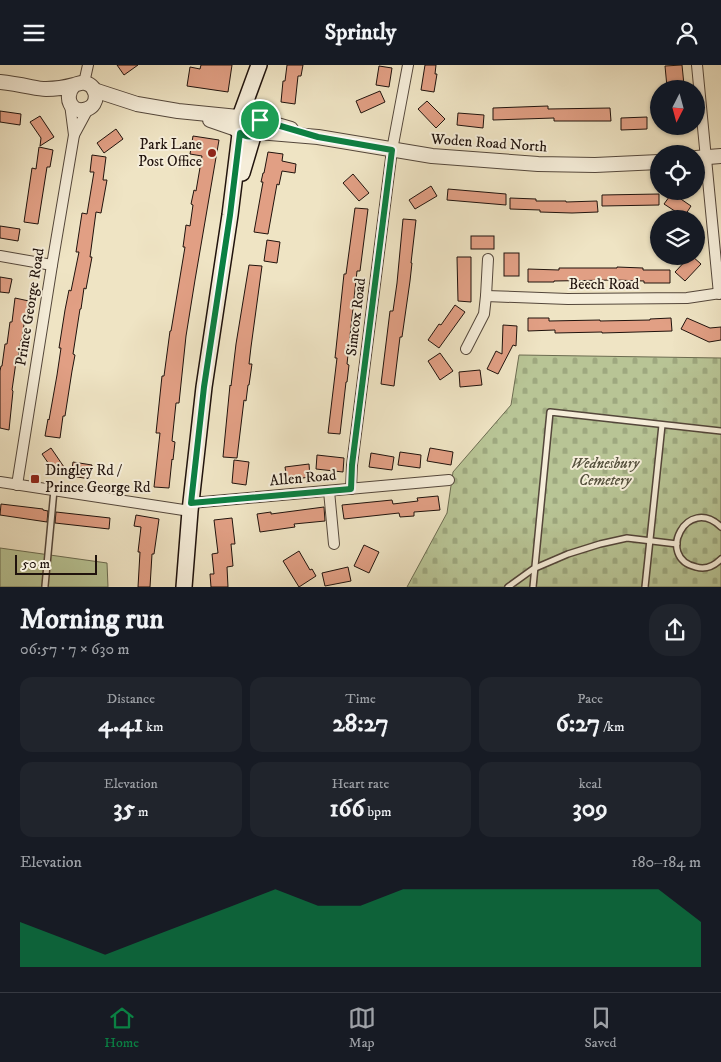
<!DOCTYPE html>
<html lang="en">
<head>
<meta charset="utf-8">
<style>
	body { margin:0; font-family:"IM FELL DW Pica",serif; background:#20242c; color:#f1f3f6; height:100vh; display:flex; flex-direction:column; font-size:19px; white-space:nowrap }
	* { box-sizing:border-box; margin:0 }
	p { font-size:16px; color:#9ea1a6 }
	.icon { flex:none; width:28px; height:28px; fill:none; stroke:currentColor; stroke-width:2; stroke-linecap:round; stroke-linejoin:round }
	.map { position:relative; height:522px; overflow:hidden }
	.drawer { display:flex; flex-direction:column; background:#171b24; flex:1 }
	.drawer>* { flex:none }
	.needle { width:32px; rotate:186deg }
	.fabs { position:absolute; left:650px; top:15px; display:grid; gap:10px }
	.fabs a { display:grid; place-items:center; width:55px; height:55px; border-radius:50%; background:#171b24; box-shadow:0 1px 4px #0004; font-size:25px }
	.scale { position:absolute; left:15px; bottom:12px; width:82px; box-sizing:border-box; padding-left:5px; border:2px solid #20130d; border-top:0; font-size:14px; line-height:18px; white-space:nowrap; color:#20130d; -webkit-text-stroke:4px #f5edd9; paint-order:stroke }
	.pin { position:absolute; display:grid; place-items:center; width:42px; height:42px; color:#fff; margin:-21px; border:2px solid #fff; border-radius:50%; box-shadow:0 1px 5px #0007 }
	.round { display:grid; place-items:center; flex:none; width:52px; height:52px; border-radius:20px; background:#20242c }
	.head { display:flex; align-items:center; justify-content:space-between; height:85px; padding:0 20px }
	h1 { font-size:28px; font-weight:700; line-height:38px }
	.metrics { display:grid; grid-template-columns:repeat(3,1fr); gap:8px; height:85px; padding:5px 20px }
	.metrics div { display:grid; align-content:center; border-radius:12px; background:#20242c; text-align:center }
	.metrics b { font-size:25px; font-weight:700 }
	.metrics small { font-size:14px; font-weight:400 }
	.metrics p { font-size:14px }
	.chart { height:140px; padding:10px 20px }
	.chart p { display:flex; justify-content:space-between }
	.chart svg { width:100%; height:90px; margin-top:5px; fill:#0b8043; opacity:.7 }
	header { display:flex; justify-content:space-between; align-items:center; height:65px; padding:0 20px; background:#171b24; font-size:22px; font-weight:700 }
	.dock { display:flex; justify-content:space-around; align-items:center; height:70px; border-top:1px solid #363941; background:#171b24; font-size:14px; color:#9ea1a6 }
	.dock a { display:grid; justify-items:center; gap:2px }
	.dock .selected { color:#0b8043 }
	.map>svg:first-child { display:block }
</style>
</head>
<body>
<header><svg class="icon" aria-label="menu" viewBox="0 0 24 24"><path d="M4 6h16M4 12h16M4 18h16"/></svg>Sprintly<svg class="icon" aria-label="person" viewBox="0 0 24 24"><circle cx="12" cy="8" r="4"/><path d="M4 21q1-7 8-7t8 7"/></svg></header>
<div class="map">
<svg width="721" height="522" viewBox="0 0 721 522">
	<defs>
		<pattern id="cemetery-stones" width="16" height="16" patternUnits="userSpaceOnUse" patternTransform="scale(1.25)"><rect width="16" height="16" fill="#b8c495"/><path d="M2 7V4a2 2 0 0 1 4 0v3zM10 15v-3a2 2 0 0 1 4 0v3z" fill="#9ea87f"/></pattern>
	</defs>
	<rect width="100%" height="100%" fill="#efe4c4"/>
	<filter id="stains"><feTurbulence type="fractalNoise" baseFrequency=".004" numOctaves="4"/><feColorMatrix values="0 0 0 0 .2 0 0 0 0 .09 0 0 0 0 .02 0 0 0 .5 -.17"/></filter>
	<radialGradient id="worn" r=".72"><stop offset=".6" stop-color="#630" stop-opacity="0"/><stop offset="1" stop-color="#630" stop-opacity=".3"/></radialGradient>
	<polygon fill="url(#cemetery-stones)" stroke="#6c6c51" points="519,290 721,293 721,522 407,522 447,448 453,407 511,340"/>
	<polygon fill="#b8c495" stroke="#6c6c51" points="0,483 107,498 108,522 0,522"/>
	<g fill="#e19f84" stroke="#20130d">
		<polygon points="117,0 138,0 124,10"/>
		<polygon points="201,0 232,0 228,27 187,21 190,2 200,4"/>
		<polygon points="287,0 303,0 301,11 298,11 295,39 281,37 283,16 285,16"/>
		<polygon points="425,0 436,0 435,9 437,9 434,27 421,25"/>
		<polygon points="682,0 684,20 667,22 665,1"/>
		<polygon points="379,1 392,3 389,22 376,20"/>
		<polygon points="380,26 385,37 361,48 356,36"/>
		<polygon points="427,36 445,54 436,63 418,44"/>
		<polygon points="548,41 548,44 610,43 611,56 554,56 554,53 493,55 493,43"/>
		<polygon points="0,46 21,49 20,60 0,57"/>
		<polygon points="458,48 484,50 483,63 457,60"/>
		<polygon points="40,51 54,72 40,81 41,73 30,57"/>
		<polygon points="647,52 647,64 621,65 621,53"/>
		<polygon points="116,64 123,74 104,88 97,78"/>
		<polygon points="193,71 219,75 195,215 186,271 179,338 176,338 172,376 175,377 173,395 172,394 169,423 154,422 160,368 156,368 162,311 164,311 170,266 171,266 185,182 183,182 186,160 190,161 193,140 191,139 194,125 196,126 202,91 190,89"/>
		<polygon points="39,82 53,85 50,102 47,102 38,159 24,157 32,103 36,104"/>
		<polygon points="268,87 283,89 282,96 296,99 295,108 282,106 279,120 277,119 268,169 254,167 263,117 261,117 263,108 264,108"/>
		<polygon points="92,90 106,92 103,115 107,115 101,148 96,147 90,192 92,192 86,224 84,223 81,244 80,244 73,289 75,290 72,306 65,351 63,351 60,373 45,371 48,354 49,355 57,310 61,283 59,283 65,245 69,225 71,226 79,187 76,187 82,148 87,149 94,107 90,107"/>
		<polygon points="353,109 369,128 359,136 343,118"/>
		<polygon points="431,121 437,131 415,144 409,135"/>
		<polygon points="448,124 506,129 506,140 447,135"/>
		<polygon points="672,128 691,141 684,152 664,139"/>
		<polygon points="659,129 659,140 602,141 602,130"/>
		<polygon points="510,133 536,134 536,136 566,136 566,137 597,136 598,147 572,148 540,147 540,145 510,144"/>
		<polygon points="355,143 368,144 360,206 357,206 347,299 349,300 347,317 346,317 340,369 328,368 337,293 335,293 344,209 346,209"/>
		<polygon points="403,154 416,155 411,198 412,198 410,216 402,272 400,272 394,321 381,319 390,246 393,246 397,218"/>
		<polygon points="0,161 20,164 18,176 0,173"/>
		<rect x="471" y="171" width="23" height="13"/>
		<polygon points="267,175 280,177 277,198 264,196"/>
		<rect x="504" y="188" width="15" height="23"/>
		<polygon points="690,191 692,191 701,199 685,216 675,207"/>
		<polygon points="457,192 471,192 471,237 458,236"/>
		<polygon points="249,200 262,201 251,282 249,299 252,299 249,320 248,320 246,336 244,335 237,393 223,392 230,320 231,321 236,279"/>
		<polygon points="617,202 643,203 643,205 670,205 670,218 644,218 644,216 614,215 554,216 554,217 528,217 528,204 559,205 559,203 617,203"/>
		<polygon points="0,212 12,214 9,228 0,227"/>
		<polygon points="15,233 29,236 27,252 25,252 22,275 21,275 17,298 16,297 12,325 13,326 9,365 0,363 0,306 1,301 2,301 5,279 7,279 10,257 12,257"/>
		<polygon points="455,240 465,247 439,283 428,275 439,259 441,260"/>
		<polygon points="528,253 549,253 549,256 600,255 600,256 650,255 650,254 671,253 672,266 602,268 602,267 555,268 555,265 528,266"/>
		<polygon points="687,253 710,263 721,262 721,275 709,277 681,264"/>
		<polygon points="503,260 517,261 516,281 513,280 498,309 487,304 496,286 502,289"/>
		<polygon points="440,288 453,306 440,315 428,296"/>
		<polygon points="480,305 482,320 460,322 459,307"/>
		<polygon points="51,383 64,402 55,408 42,389"/>
		<polygon points="430,383 453,387 451,400 427,396"/>
		<polygon points="400,387 421,390 420,403 398,400"/>
		<polygon points="371,388 394,392 392,405 369,402"/>
		<polygon points="317,390 344,393 343,407 316,404"/>
		<polygon points="234,395 249,397 246,420 232,418"/>
		<polygon points="73,397 92,400 90,414 71,411"/>
		<polygon points="309,399 310,412 287,415 285,402"/>
		<polygon points="438,431 440,445 414,447 414,451 400,452 399,448 344,454 342,440 392,435 393,439 418,436 417,433"/>
		<polygon points="1,439 43,444 43,445 48,446 47,457 0,450"/>
		<polygon points="324,442 325,456 294,459 295,462 260,467 257,449 271,447 271,449"/>
		<polygon points="56,447 110,453 109,464 55,458"/>
		<polygon points="136,450 159,454 154,489 152,489 150,522 138,522 140,487 138,487 141,462 134,461"/>
		<polygon points="232,453 235,479 231,479 233,501 227,502 228,522 211,522 210,509 214,509 212,489 218,488 214,455"/>
		<polygon points="364,480 379,487 369,508 354,501"/>
		<polygon points="299,486 310,505 312,504 316,511 299,522 283,496"/>
		<polygon points="348,502 351,516 325,521 322,508"/>
	</g>
	<g fill="none" stroke-linecap="round" stroke-linejoin="round">
		<g stroke="#54473b" stroke-width="8">
			<g id="service">
				<path d="M721 462C687 429 655 493 696 502 706 505 714 501 721 494"/>
				<polyline points="45,521 54,425"/>
				<polyline points="508,522 533,504 568,489 600,479 627,473 677,479"/>
				<polyline points="533,522 550,347 721,366"/>
				<polyline points="645,522 662,360"/>
			</g>
		</g>
		<g stroke="#54473b" stroke-width="12">
			<g id="minor">
				<polyline points="697,0 719,229"/>
				<polyline points="84,18 88,0"/>
				<polyline points="74,70 88,44"/>
				<polyline points="0,191 52,200"/>
				<polyline points="486,231 568,234 687,233 721,228"/>
				<polyline points="466,284 484,249 486,231 488,194"/>
				<polyline points="0,417 190,446"/>
				<polyline points="17,420 52,200 74,70 70,39"/>
				<polyline points="351,424 352,400 392,85 408,0"/>
				<polyline points="329,426 334,479"/>
				<polyline points="191,438 449,415"/>
			</g>
		</g>
		<g stroke="#54473b" stroke-width="16">
			<g id="tertiary">
				<path d="M0 17C10 18 21 20 31 22 36 23 41 24 46 24 53 24 67 22 74 20 78 19 81 17 85 18 99 21 99 40 87 44 71 50 63 32 74 20"/>
				<polyline points="94,25 137,39 178,46 238,52"/>
				<polyline points="210,55 236,64"/>
				<polyline points="260,55 291,64"/>
				<polyline points="258,67 318,72 432,91 538,99 595,100 659,97"/>
				<polyline points="696,93 721,91"/>
			</g>
		</g>
		<g stroke="#20130d" stroke-width="18">
			<g id="secondary">
				<circle cx="248" cy="59" r="12"/>
				<polyline points="241,49 259,0"/>
				<polyline points="242,108 253,71"/>
				<polyline points="184,522 190,446 204,322 230,150 240,69"/>
			</g>
		</g>
		<use href="#service" stroke="#f5edd9" stroke-width="5"/>
		<use href="#minor" stroke="#f5edd9" stroke-width="10"/>
		<use href="#tertiary" stroke="#f5edd9" stroke-width="14"/>
		<use href="#secondary" stroke="#f5edd9" stroke-width="15"/>
	</g>
	<g fill="none" stroke-linecap="round" stroke-linejoin="round">
		<g stroke="#fff" stroke-width="10">
			<path id="route" d="M260 55 318 72 392 85 352 400 351 424 191 438 204 322 230 150 240 68C252 76 261 69 260 55Z"/>
		</g>
		<use href="#route" stroke="#0b8043" stroke-width="6"/>
	</g>
	<g fill="#8f2418" stroke="#f5edd9" stroke-width="2">
		<circle cx="212" cy="88" r="5"/>
		<rect x="30" y="409" width="10" height="10" rx="2.5"/>
	</g>
	<g text-anchor="middle" dominant-baseline="central" stroke-width="4" stroke-linejoin="round" paint-order="stroke">
		<g font-size="15" fill="#20130d" stroke="#f5edd9">
			<text transform="translate(489 78) rotate(4)">Woden Road North</text>
			<text x="604" y="219">Beech Road</text>
			<text transform="translate(30 242) rotate(-81)">Prince George Road</text>
			<text transform="translate(356 252) rotate(-83)">Simcox Road</text>
			<text transform="translate(303 413) rotate(-5)">Allen Road</text>
		</g>
		<g font-size="15" fill="#20130d" stroke="#f5edd9" text-anchor="end">
			<text x="202" y="79">Park Lane<tspan x="202" dy="17">Post Office</tspan></text>
			<text x="45" y="405" text-anchor="start">Dingley Rd /<tspan x="45" dy="17">Prince George Rd</tspan></text>
		</g>
		<g font-size="15" font-style="italic" fill="#55513d" stroke="#f5edd9">
			<text x="605" y="398">Wednesbury<tspan x="605" dy="17">Cemetery</tspan></text>
		</g>
	</g>
	<rect width="100%" height="100%" filter="url(#stains)"/>
	<rect width="100%" height="100%" fill="url(#worn)"/>
</svg>
<div class="fabs">
<a><svg class="needle" viewBox="-14 -14 28 28"><path d="M0-13l5 13h-10z" fill="#e53935"/><path d="M0 13l5-13h-10z" fill="#9ea1a6"/></svg></a>
<a><svg class="icon" aria-label="locate" viewBox="0 0 24 24"><circle cx="12" cy="12" r="6"/><path d="M12 2v4M12 18v4M2 12h4M18 12h4"/></svg></a>
<a><svg class="icon" aria-label="layers" viewBox="0 0 24 24"><path d="M12 4l9 5-9 5-9-5zM3 14l9 5 9-5"/></svg></a>
</div>
<div class="scale">50 m</div>
<div class="pin" style="left:260px;top:55px;background:#1e9e55"><svg class="icon" aria-label="arrive" viewBox="0 0 24 24"><path d="M6 21V4h12l-3 4 3 4H6"/></svg></div>
</div>
<section class="drawer">
<div class="head"><div><h1>Morning run</h1><p>06:57 · 7 × 630 m</p></div><a class="round"><svg class="icon" aria-label="share" viewBox="0 0 24 24"><path d="M12 15V3M7 8l5-5 5 5M5 13v7h14v-7"/></svg></a></div>
<div class="metrics">
<div><p>Distance</p><b>4.41<small> km</small></b></div>
<div><p>Time</p><b>28:27</b></div>
<div><p>Pace</p><b>6:27<small> /km</small></b></div>
</div>
<div class="metrics">
<div><p>Elevation</p><b>35<small> m</small></b></div>
<div><p>Heart rate</p><b>166<small> bpm</small></b></div>
<div><p>kcal</p><b>309</b></div>
</div>
<div class="chart"><p><span>Elevation</span>180–184 m</p>
<svg viewBox="0 0 160 44" preserveAspectRatio="none"><path d="M0 44V22L10 30L20 38L30 30L40 22L50 14L60 6L70 14L80 14L90 6L100 6L110 6L120 6L130 6L140 6L150 6L160 22V44z"/></svg>
</div>
</section>
<nav class="dock">
<a class="selected"><svg class="icon" aria-label="home" viewBox="0 0 24 24"><path d="M3 11l9-7 9 7M6 9v11h12V9"/></svg>Home</a>
<a><svg class="icon" aria-label="map" viewBox="0 0 24 24"><path d="M3 6l6-2 6 2 6-2v14l-6 2-6-2-6 2zM9 4v14M15 6v14"/></svg>Map</a>
<a><svg class="icon" aria-label="saved" viewBox="0 0 24 24"><path d="M7 4h10v16l-5-4-5 4z"/></svg>Saved</a>
</nav>
</body>
</html>
